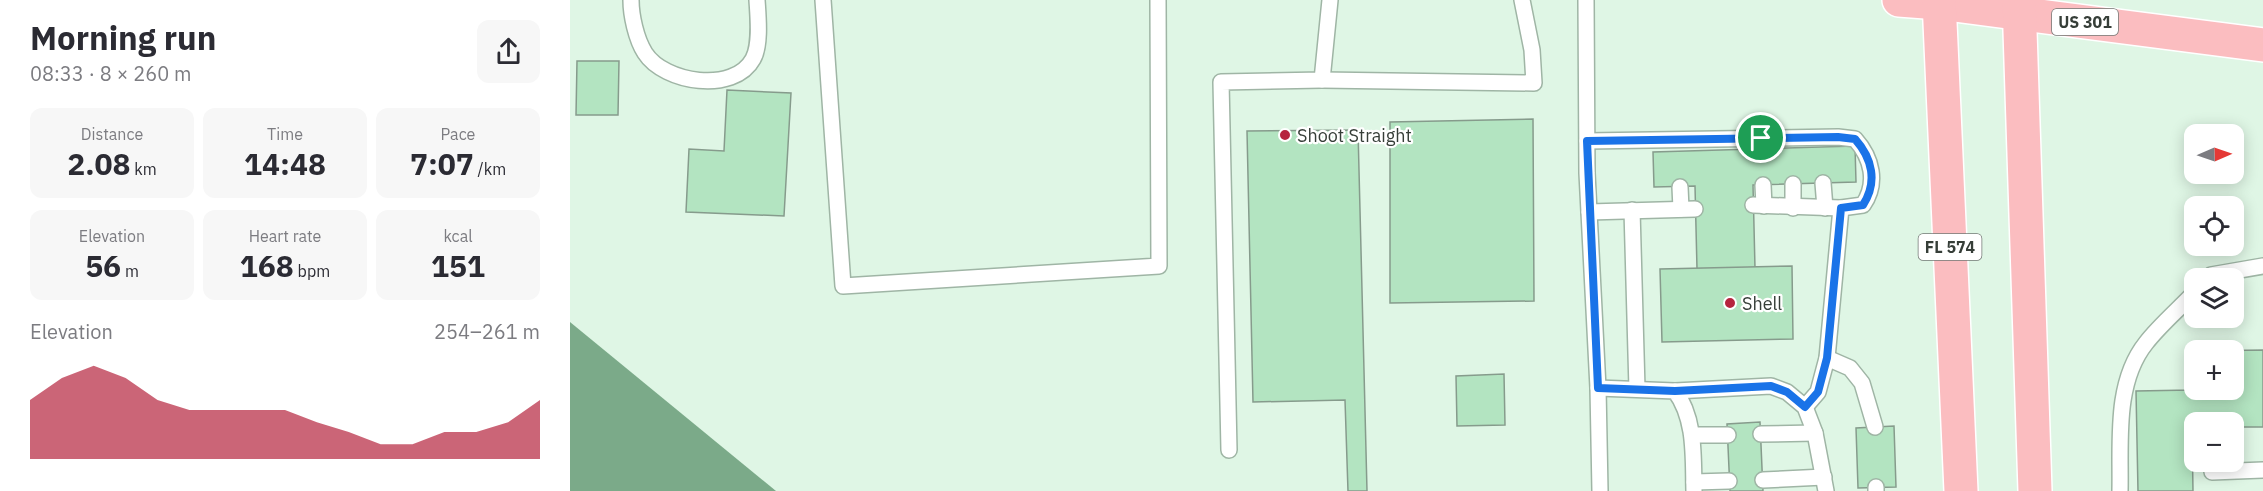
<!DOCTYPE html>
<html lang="en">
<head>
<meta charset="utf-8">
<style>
	body { margin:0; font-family:"IBM Plex Sans",sans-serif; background:#f7f7f7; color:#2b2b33; height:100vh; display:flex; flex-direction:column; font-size:22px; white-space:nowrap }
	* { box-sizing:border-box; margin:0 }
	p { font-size:20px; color:#7c7c81 }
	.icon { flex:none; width:33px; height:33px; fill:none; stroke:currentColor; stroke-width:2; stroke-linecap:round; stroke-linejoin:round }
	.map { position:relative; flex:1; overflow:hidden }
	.sheet { display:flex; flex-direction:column; background:#fff; width:570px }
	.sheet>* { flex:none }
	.needle { width:39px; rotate:88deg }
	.fabs { position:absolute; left:1614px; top:124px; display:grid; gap:12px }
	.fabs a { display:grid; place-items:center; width:60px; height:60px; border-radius:12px; background:#fff; box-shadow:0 3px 15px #0003; font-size:30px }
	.pin { position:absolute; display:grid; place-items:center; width:51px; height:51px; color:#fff; margin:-26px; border:3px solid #fff; border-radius:50%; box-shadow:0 2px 6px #0007 }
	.round { display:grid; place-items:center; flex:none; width:63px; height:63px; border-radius:12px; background:#f7f7f7 }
	.headline { display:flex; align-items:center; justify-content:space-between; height:102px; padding:0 30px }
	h1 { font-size:33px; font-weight:800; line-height:45px }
	.stats { display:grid; grid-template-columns:repeat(3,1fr); gap:9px; height:102px; padding:6px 30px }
	.stats div { display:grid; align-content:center; border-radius:12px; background:#f7f7f7; text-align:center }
	.stats b { font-size:30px; font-weight:800 }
	.stats small { font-size:16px; font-weight:400 }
	.stats p { font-size:16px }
	.chart { height:168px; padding:12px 30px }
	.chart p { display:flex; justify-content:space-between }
	.chart svg { width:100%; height:108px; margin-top:6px; fill:#b6243e; opacity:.7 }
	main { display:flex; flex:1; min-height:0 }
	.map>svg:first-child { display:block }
</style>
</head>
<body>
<main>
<section class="sheet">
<div class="headline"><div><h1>Morning run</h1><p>08:33 · 8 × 260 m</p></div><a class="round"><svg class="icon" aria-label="share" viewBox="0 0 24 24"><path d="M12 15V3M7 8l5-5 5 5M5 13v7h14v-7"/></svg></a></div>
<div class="stats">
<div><p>Distance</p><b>2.08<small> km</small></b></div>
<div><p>Time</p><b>14:48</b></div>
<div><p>Pace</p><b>7:07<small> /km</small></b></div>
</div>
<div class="stats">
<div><p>Elevation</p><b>56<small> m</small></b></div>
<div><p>Heart rate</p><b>168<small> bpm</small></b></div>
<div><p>kcal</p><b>151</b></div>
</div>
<div class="chart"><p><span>Elevation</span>254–261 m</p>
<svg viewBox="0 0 160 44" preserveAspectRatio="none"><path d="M0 44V20L10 11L20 6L30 11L40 20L50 24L60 24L70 24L80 24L90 29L100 33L110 38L120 38L130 33L140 33L150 29L160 20V44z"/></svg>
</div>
</section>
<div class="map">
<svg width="1693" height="491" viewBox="0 0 1693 491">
	<rect width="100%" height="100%" fill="#dff6e5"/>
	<polygon fill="#7baa89" points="0,322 206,491 0,491"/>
	<g fill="#b3e4c1" stroke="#869b8c" stroke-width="1.5">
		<polygon points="7,61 49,61 48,115 6,115"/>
		<polygon points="157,90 221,93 214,216 116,212 119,149 154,151"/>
		<polygon points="963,119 964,301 820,303 820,122"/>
		<polygon points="788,130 797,491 778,491 775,400 683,402 677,131"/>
		<polygon points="1285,146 1286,182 1183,185 1185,268 1127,269 1125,186 1084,187 1083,152"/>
		<polygon points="1222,266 1223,339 1092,342 1090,269"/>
		<polygon points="1693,350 1693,427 1664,427 1664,423 1624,423 1624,428 1622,428 1623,491 1568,491 1566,391 1621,390 1620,351 1624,351 1624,390 1664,390 1664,351 1629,351"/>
		<polygon points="934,374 935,425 887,426 886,376"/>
		<polygon points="1190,422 1193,491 1160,491 1157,424"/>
		<polygon points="1324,426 1326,487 1288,488 1286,428"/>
	</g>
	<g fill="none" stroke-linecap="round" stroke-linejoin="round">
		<g stroke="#9fb5a5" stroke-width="18">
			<g id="lane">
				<path d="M61 0C61 15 66 39 75 53 94 83 164 94 183 59 191 45 188 16 187 0"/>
				<polyline points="253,0 273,286 589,266 588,0"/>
				<polyline points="1016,0 1017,173 1028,388 1030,491"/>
				<polyline points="752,80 964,83 962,50 952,0"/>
				<path d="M1017 141 1268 137 1285 139C1302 158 1308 183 1293 205L1271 208 1257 358 1248 392 1235 407"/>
				<polyline points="1253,183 1255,208"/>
				<polyline points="1223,184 1223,208"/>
				<polyline points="1193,185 1194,206"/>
				<polyline points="1110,187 1111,209"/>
				<polyline points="1183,205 1271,208"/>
				<polyline points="1062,210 1067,389"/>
				<polyline points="1019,212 1125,209"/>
				<polyline points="1637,279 1641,275 1693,266"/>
				<polyline points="1257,358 1280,368 1292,383 1305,427"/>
				<path d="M1028 388 1105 391C1126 419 1123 458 1124 491"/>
				<polyline points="1105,391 1201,386 1217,392 1235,407 1245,433 1256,491"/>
				<polyline points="1191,434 1245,433"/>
				<polyline points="1122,435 1158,435"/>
				<polyline points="659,450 651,82 752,80 760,0"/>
				<polyline points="1642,472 1693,470"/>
				<polyline points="1193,480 1254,477"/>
				<polyline points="1124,482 1159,481"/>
				<polyline points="1306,491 1306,487"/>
				<path d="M1550 491C1551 443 1544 383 1576 343 1590 325 1609 309 1624 293"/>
			</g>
		</g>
		<g stroke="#fff" stroke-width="36">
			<g id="primary">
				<polyline points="1329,0 1369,3 1693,45"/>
				<polyline points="1369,0 1391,491"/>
				<polyline points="1449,0 1465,491"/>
			</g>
		</g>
		<use href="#lane" stroke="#fff" stroke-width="15"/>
		<use href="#primary" stroke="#fbbdc0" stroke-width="33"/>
	</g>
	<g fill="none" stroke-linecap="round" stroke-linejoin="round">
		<g stroke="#fff" stroke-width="12">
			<path id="route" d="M1268 137 1285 139C1302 158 1308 182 1293 205L1271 208 1257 358 1248 392 1235 407 1217 392 1201 386 1105 391 1028 388 1017 141Z"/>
		</g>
		<use href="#route" stroke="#1a73e8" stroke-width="8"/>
	</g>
	<g fill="#b6243e" stroke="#fff" stroke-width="2">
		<circle cx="715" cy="135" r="6"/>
		<circle cx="1160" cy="303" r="6"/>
	</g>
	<g text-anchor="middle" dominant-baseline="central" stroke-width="4.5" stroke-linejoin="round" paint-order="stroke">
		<g fill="#fff" stroke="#727874" stroke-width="1.5">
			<rect x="1482" y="9" width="66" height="26" rx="4.5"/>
			<rect x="1348.5" y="234" width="63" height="26" rx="4.5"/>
		</g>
		<g font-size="16" font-weight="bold" fill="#363e38">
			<text x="1515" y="22">US 301</text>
			<text x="1380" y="247">FL 574</text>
		</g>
		<g font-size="18" fill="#363e38" stroke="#fff" text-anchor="start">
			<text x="727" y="135">Shoot Straight</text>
			<text x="1172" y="303">Shell</text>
		</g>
	</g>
</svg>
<div class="fabs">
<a><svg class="needle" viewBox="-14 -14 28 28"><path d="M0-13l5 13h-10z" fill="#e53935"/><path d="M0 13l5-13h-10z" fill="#7c7c81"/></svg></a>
<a><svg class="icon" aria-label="locate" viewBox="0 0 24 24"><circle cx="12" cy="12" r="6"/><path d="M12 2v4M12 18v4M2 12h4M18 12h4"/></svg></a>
<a><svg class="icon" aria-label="layers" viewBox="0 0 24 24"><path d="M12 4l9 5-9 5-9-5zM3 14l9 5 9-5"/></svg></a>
<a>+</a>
<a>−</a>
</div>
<div class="pin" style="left:1191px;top:138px;background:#1e9e55"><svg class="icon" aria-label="arrive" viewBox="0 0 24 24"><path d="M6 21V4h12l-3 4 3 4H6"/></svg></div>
</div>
</main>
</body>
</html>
